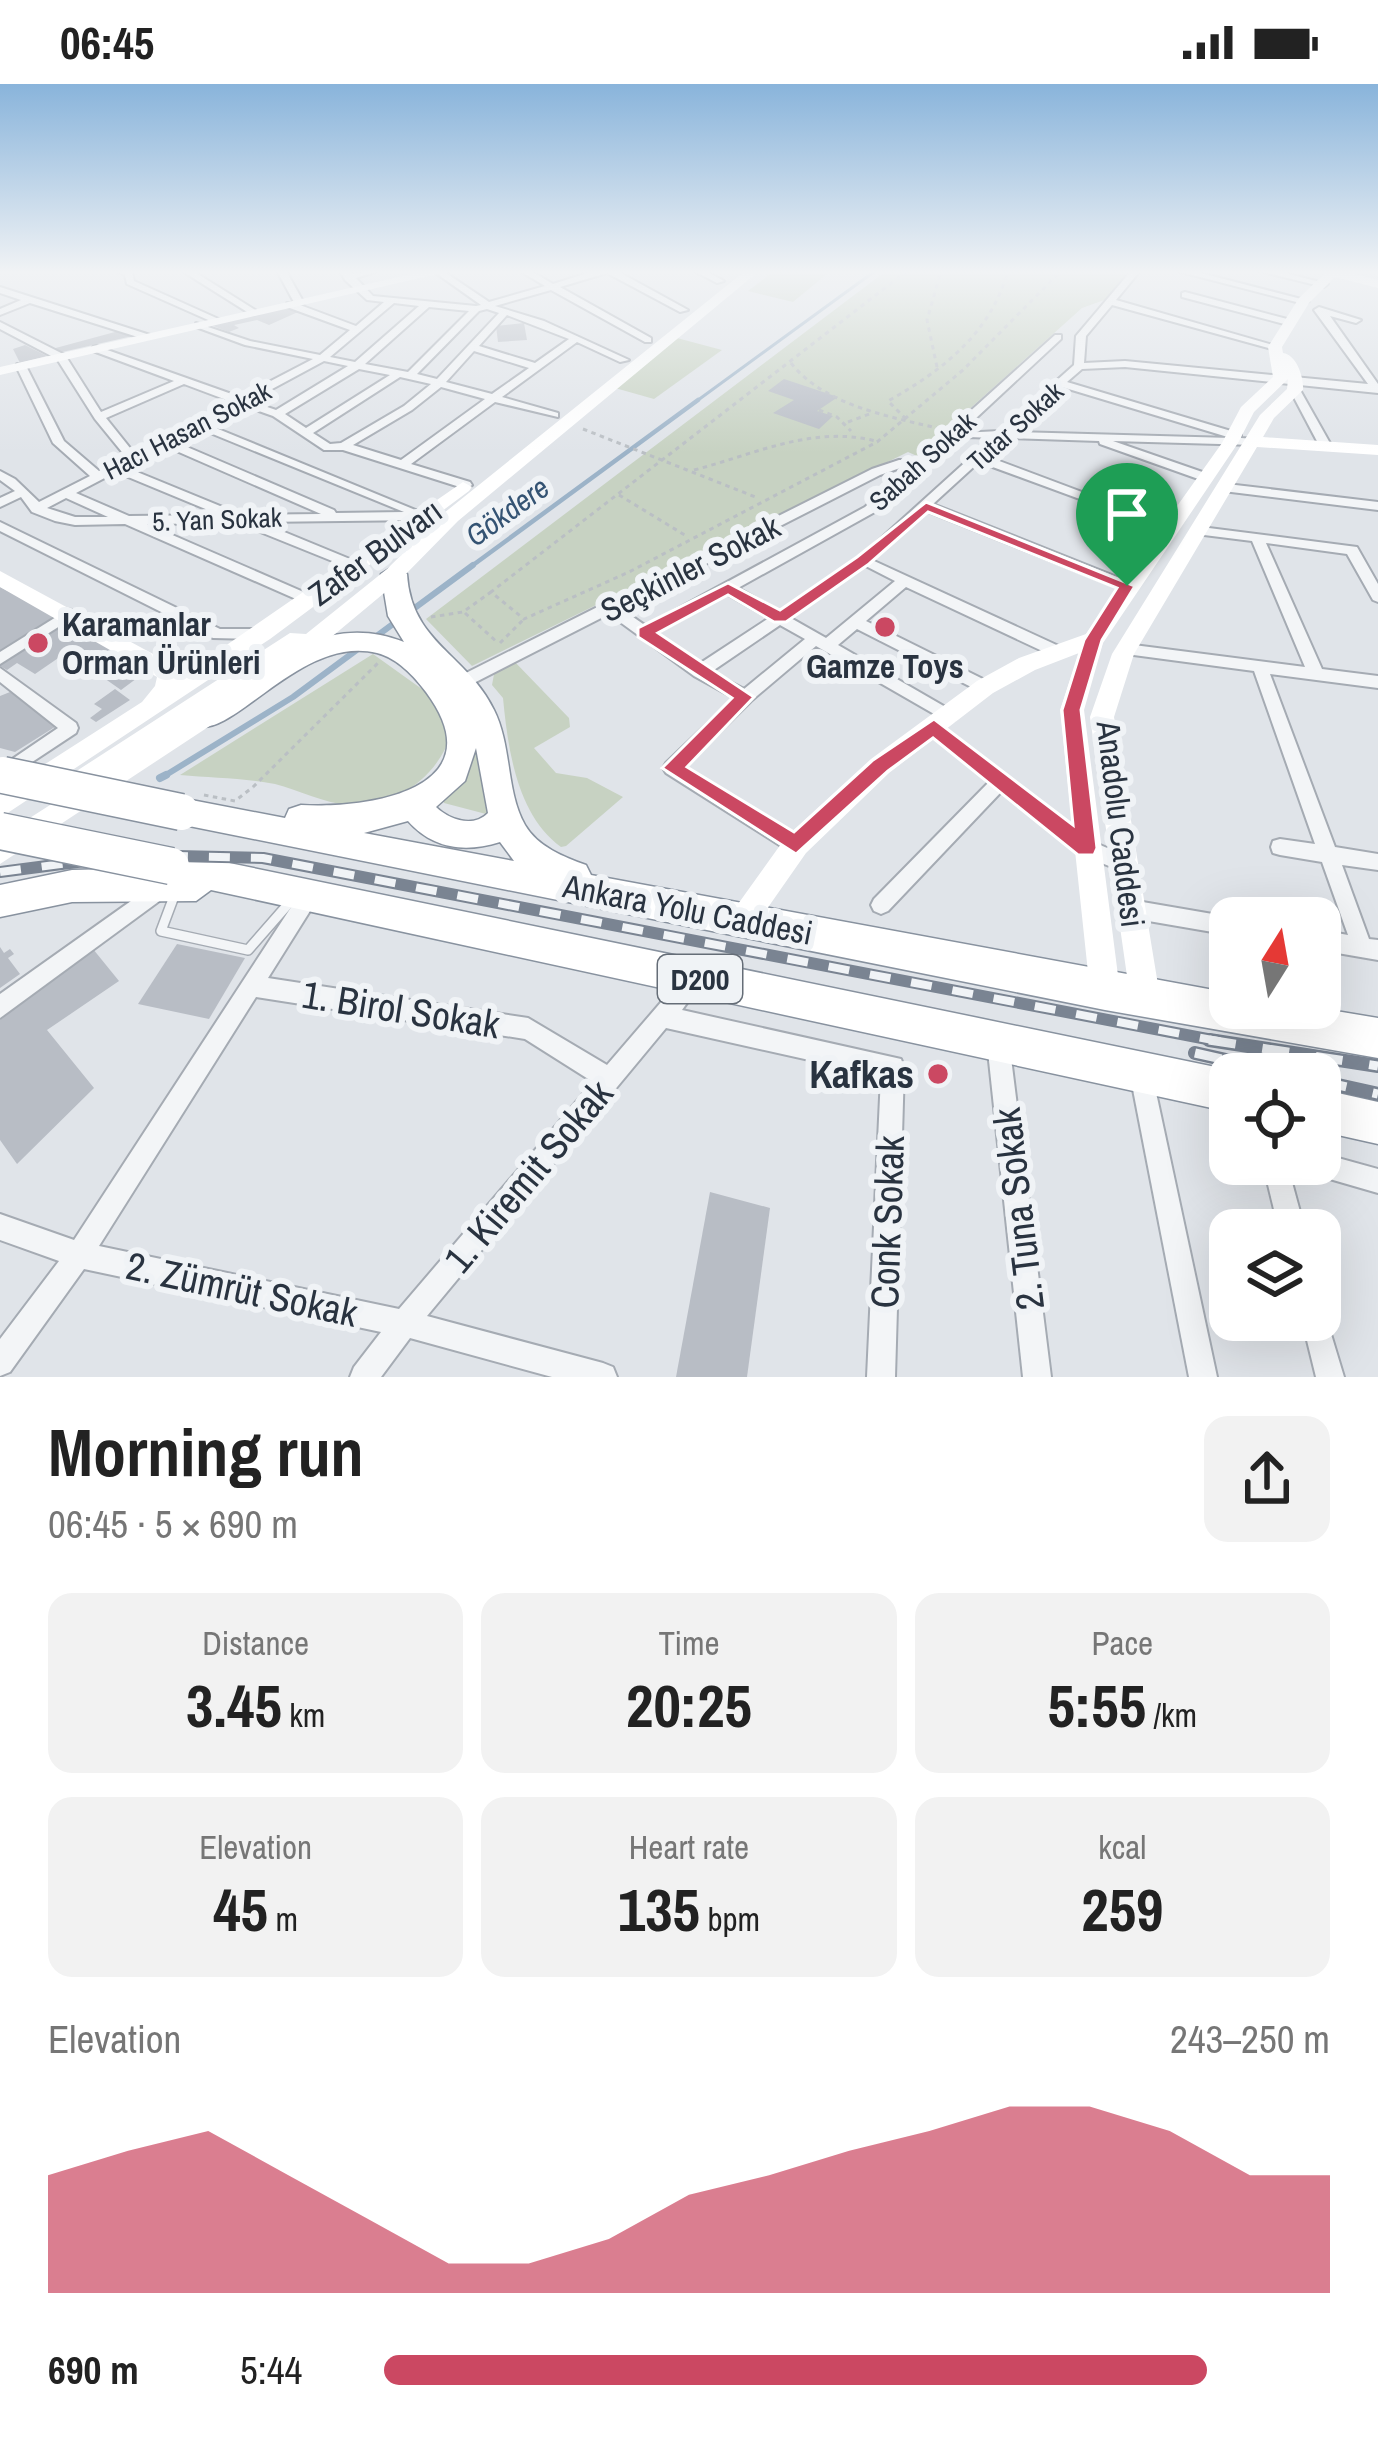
<!DOCTYPE html>
<html lang="en">
<head>
<meta charset="utf-8">
<style>
	body { margin:0; font-family:"Archivo Narrow",sans-serif; background:#f2f2f2; color:#222; height:100vh; display:flex; flex-direction:column; font-size:45px; white-space:nowrap }
	* { box-sizing:border-box; margin:0 }
	p { font-size:39px; color:#767676 }
	.icon { flex:none; width:66px; height:66px; fill:none; stroke:currentColor; stroke-width:2; stroke-linecap:round; stroke-linejoin:round }
	.map { position:relative; height:1293px; overflow:hidden }
	.drawer { display:flex; flex-direction:column; background:#fff; flex:1 }
	.drawer>* { flex:none }
	.needle { width:78px; rotate:11deg }
	.controls { position:absolute; left:1209px; top:813px; display:grid; gap:24px }
	.controls a { display:grid; place-items:center; width:132px; height:132px; border-radius:24px; background:#fff; box-shadow:0 12px 48px #0002; font-size:60px }
	.pin { position:absolute; display:grid; place-items:center; width:102px; height:102px; color:#fff; margin:-123px -51px; border-radius:50% 50% 50% 0; rotate:-45deg; box-shadow:0 0 12px #0007 }
	.pin .icon { rotate:45deg }
	.round { display:grid; place-items:center; flex:none; width:126px; height:126px; border-radius:24px; background:#f2f2f2 }
	.head { display:flex; align-items:center; justify-content:space-between; height:204px; padding:0 48px }
	h1 { font-size:66px; font-weight:700; line-height:90px }
	.stats { display:grid; grid-template-columns:repeat(3,1fr); gap:18px; height:204px; padding:12px 48px }
	.stats div { display:grid; align-content:center; border-radius:24px; background:#f2f2f2; text-align:center }
	.stats b { font-size:60px; font-weight:700 }
	.stats small { font-size:33px; font-weight:400 }
	.stats p { font-size:33px }
	.chart { height:336px; padding:24px 48px }
	.chart p { display:flex; justify-content:space-between }
	.chart svg { width:100%; height:216px; margin-top:12px; fill:#cb4862; opacity:.7 }
	ul { padding:0 48px; list-style:none; font-size:39px }
	li { display:grid; grid-template-columns:192px 144px 1fr; align-items:center; height:90px }
	li i { height:30px; border-radius:15px; background:#cb4862 }
	.status { display:flex; justify-content:space-between; align-items:center; height:84px; padding:0 60px; background:#fff; direction:ltr }
	.status svg { height:33px; fill:currentColor }
	.map>svg:first-child { display:block }
</style>
</head>
<body>
<div class="status"><b>06:45</b><svg viewBox="0 0 49 12"><path d="M0 12V9h3v3zM5 12V6h3v6zM10 12V3h3v9zM15 12V0h3v12zM26 1h20v11H26zM47 4h2v5h-2z"/></svg></div>
<div class="map">
<svg width="1378" height="1293" viewBox="0 0 1378 1293">
	<rect width="100%" height="100%" fill="#e0e4e9"/>
	<g fill="#c7d2c2">
		<polygon points="774,187 828,189 793,218 748,207"/>
		<polygon points="886,187 1128,187 1107,215 1082,224 917,372 908,368 472,582 426,535"/>
		<polygon points="677,254 722,266 654,315 615,304"/>
		<path d="M373 570 433 613 451 651C436 695 395 723 348 721 324 719 298 706 275 700 245 694 211 694 180 691Z"/>
		<path d="M513 576 569 634 570 643 534 664 556 689 587 694 623 713 566 762 561 763C517 731 508 666 503 614L492 601 495 585Z"/>
		<polygon points="467,609 492,728 486,730 444,719 443,711 467,680"/>
	</g>
	<g fill="none" stroke-linecap="round" stroke-linejoin="round">
		<polyline stroke="#9cb3c8" stroke-width="3" points="694,319 875,187"/>
		<polyline stroke="#9cb3c8" stroke-width="4.5" points="469,484 698,316"/>
		<g stroke="#9cb3c8" stroke-width="6">
			<polyline points="412,526 473,481"/>
			<polyline points="374,554 397,537"/>
			<polyline points="161,694 293,613 358,565"/>
		</g>
		<polyline stroke="#9cb3c8" stroke-width="8" points="160,694 166,691"/>
	</g>
	<g fill="#b8bdc5">
		<polygon points="287,223 298,228 269,241 257,236 234,241 239,244 229,248 208,240"/>
		<polygon points="524,239 527,256 498,258 496,242"/>
		<polygon points="126,245 137,251 58,269 52,265"/>
		<polygon points="25,261 47,272 20,279 13,265"/>
		<polygon points="784,295 838,313 817,327 833,332 819,345 773,329 794,316 768,307"/>
		<polygon points="0,503 57,532 0,568"/>
		<polygon points="64,535 152,583 121,606 67,568 35,590 17,579 7,586 0,582 0,577"/>
		<polygon points="115,605 130,616 96,638 90,634 102,625 94,620"/>
		<polygon points="10,608 58,641 15,668 0,664 0,612"/>
		<polygon points="177,860 245,874 209,935 138,920"/>
		<polygon points="0,863 4,869 10,865 14,870 8,874 20,890 0,904"/>
		<polygon points="93,865 119,897 47,946 94,1004 17,1080 0,1056 0,936"/>
		<polygon points="710,1108 770,1124 747,1293 676,1293"/>
	</g>
	<g fill="none" stroke-linecap="round" stroke-linejoin="round">
		<g stroke="#a5abb3" stroke-width="12">
			<polyline id="lane" points="176,807 161,847 248,866 290,818"/>
		</g>
		<g stroke="#a5abb3" stroke-width="4">
			<g id="street">
				<polygon points="116,187 132,188 134,197 223,237 215,239 127,200 125,191"/>
				<polygon points="182,187 193,187 260,229 252,231"/>
				<path d="M277 187H286L304 219 300 221 356 242 384 218 367 216 345 196 340 187H349L352 190 378 187 356 194 373 212 476 222 481 221 433 187H443L489 218 545 202 520 187H531L553 200 594 187H617L688 226 680 228 607 189 560 203 651 254V258H645L551 206 495 222 544 237 629 276 620 278 577 258 502 313 558 329V333L495 318 411 380 470 398 472 401 466 405 343 366H324L273 332 242 321 206 340 430 432 424 436 260 438 362 480 364 483 357 487 238 439 147 440 315 513 317 516 315 519H305L125 440 75 441 55 437 32 428 21 413 0 423V414L15 407 0 396V387L15 395 39 418 90 392 53 359 16 282 17 280 26 282 64 357 99 387 126 373 95 335 57 275 0 245V238L65 271 101 328 174 297 93 267V263L96 262 240 313 313 275 245 261 196 243V239L250 257 320 271 350 246 287 223V219L295 220ZM394 219 419 222 355 278 330 273ZM429 223 469 227 408 288 365 280ZM487 225 499 229 437 295 417 290 479 227ZM507 231 569 255 535 279 479 262ZM474 267 529 284 492 310 446 298ZM324 277 348 282 276 326 250 317ZM359 285 390 291 306 344 285 330ZM400 293 431 300 404 322 341 359 330 360 313 349ZM184 300 232 318 134 369 106 334ZM441 303 485 315 401 376 353 361 412 326ZM198 344 404 428 336 429 334 426 173 357ZM165 362 321 430 242 431 125 383ZM116 388 220 431 129 432 76 409ZM66 414 108 433H75L47 424Z"/>
				<polygon points="694,187 706,187 724,197 717,199"/>
				<path d="M1131 187H1140L1116 216 1280 263 1272 265 1112 221 1086 252 1084 279 1125 277 1368 300 1314 226 1319 223 1361 236 1356 239 1330 232 1378 300V309L1125 283 1082 285 1067 298 1241 350V354L1255 355 1261 358 1255 361 1113 357 1208 390V396L1204 397 1100 360 1099 357 1006 354 986 372 1175 443 1174 446H1164L979 378 933 420 1132 499 1134 502 1132 505H1122L926 427 872 476 1063 564 1066 568 1063 572H1053L906 503 866 537 991 599 993 603 991 607H979L857 545 838 561 954 628 956 632 954 636 948 638 816 562 751 617 684 683 803 755 805 761 803 767 796 769 789 767 666 689 663 684 666 679 734 614 694 592 609 530 468 602H456L454 598 456 594 872 385 899 376H916L1055 251H1061V255L960 349 1000 347 1074 281 1076 252ZM1062 303 1231 354 1013 348ZM970 353 992 354 856 477 895 497 826 554 738 504 873 429 951 357ZM900 384H908L865 423 646 542 620 524 880 391ZM727 510 769 534 699 580 656 549ZM780 541 805 555 744 605 711 588Z"/>
				<polygon points="1177,187 1193,187 1309,217 1304,220"/>
				<polygon points="1259,187 1277,187 1328,200 1324,203"/>
				<polygon points="0,203 150,251 152,253 144,255 30,219 0,231 0,225 21,216 0,209"/>
				<polygon points="1185,208 1291,236 1293,238 1288,241 1182,213 1182,209"/>
				<polygon points="1291,304 1300,306 1331,361 1329,363 1319,361 1290,306"/>
				<polygon points="1227,400 1378,418 1378,426 1223,407 1221,404"/>
				<polygon points="0,438 220,545 261,545 268,550 261,555 213,554 0,447"/>
				<polygon points="1201,443 1357,463 1378,500 1378,518 1373,516 1347,470 1266,459 1322,585 1378,592 1378,604 1270,590 1335,763 1378,770 1378,786 1342,781 1369,855 1378,856 1378,876 1320,866 1320,846 1348,851 1322,778 1280,771 1273,769 1271,763 1273,757 1280,755 1315,760 1254,587 1126,570 1118,565 1126,560 1305,583 1252,457 1196,450 1194,447"/>
				<polygon points="69,525 74,527 76,530 74,533 0,580 0,568"/>
				<polygon points="0,584 76,639 78,644 76,649 8,694 2,692 2,682 58,644 0,598"/>
				<polygon points="934,637 1093,758 1131,774 1133,780 1131,786 1124,788 1079,770 1002,707 888,827 881,830 874,827 871,821 874,815 990,697 928,648 926,643 928,638"/>
				<polygon points="162,795 169,798 172,804 169,810 0,934 0,910"/>
				<path d="M310 802 317 805 320 811 268 894 528 934 607 981 687 888 694 885 701 888 704 895 682 926 901 975 904 983 895 1293H867L881 992 666 944 427 1232 603 1279 613 1283 617 1293H552L410 1254 381 1293H350L354 1283 381 1248 84 1185 10 1288 0 1292V1255L59 1177 0 1156V1130L74 1156 303 805ZM256 913 525 955 593 998 399 1225 99 1162Z"/>
				<polygon points="1131,816 1230,833 1233,834 1230,834 1230,851 1131,834 1124,831 1121,825 1124,819"/>
				<polygon points="998,947 1006,950 1009,958 1051,1293 1023,1293 987,958 990,950"/>
				<polygon points="1141,979 1149,982 1152,990 1217,1293 1189,1293 1130,990 1133,982"/>
				<polygon points="1320,1069 1378,1085 1378,1109 1309,1089 1306,1080 1320,1080"/>
				<polygon points="1263,1080 1287,1080 1305,1146 1279,1146"/>
				<polygon points="1320,1225 1324,1227 1344,1293 1316,1293 1302,1236 1320,1236"/>
			</g>
		</g>
		<g stroke="#88929f" stroke-width="3">
			<g id="highway">
				<path d="M394 482 407 490C411 559 467 570 494 626 512 662 506 708 525 741 538 763 564 773 586 781L591 791 1230 909V924H1318L1378 934V974L1105 926 169 738 165 728 169 718 181 714 285 734 289 725 301 721C369 725 498 705 426 608 414 592 397 574 377 569 302 550 234 654 197 642L192 634 197 626C258 583 325 526 404 558L388 532 381 490ZM476 664 488 729C473 744 450 736 436 723L465 697ZM408 737C433 765 465 769 500 758L514 777 364 749Z"/>
				<polygon points="171,767 1230,986 1239,990 1230,990 1230,1028 211,806 196,817 72,818 0,833 0,801 72,786 155,784 159,771"/>
				<polygon points="1320,1005 1378,1018 1378,1060 1320,1047"/>
			</g>
		</g>
		<g stroke="#babfc4" stroke-width="3" stroke-dasharray="4.5 4.5" stroke-linecap="butt">
			<polyline points="907,187 491,508 524,535 629,488 877,358 963,286 1061,187"/>
			<path d="M791 279C824 321 887 332 937 344"/>
			<polyline points="937,283 927,236 941,187"/>
			<polyline points="819,326 837,333 851,347"/>
			<path d="M906 335 888 317C943 286 990 250 1008 187"/>
			<polyline points="848,338 872,329"/>
			<polyline points="583,345 758,414"/>
			<path d="M694 386C756 370 812 341 876 357"/>
			<polyline points="619,411 688,453"/>
			<polyline points="795,523 852,485"/>
			<polyline points="465,529 498,559"/>
			<polyline points="431,533 463,528 491,508"/>
			<polyline points="500,559 523,536"/>
			<polyline points="253,703 379,578"/>
		</g>
		<use href="#lane" stroke="#f3f5f7" stroke-width="9"/>
		<use href="#street" fill="#f3f5f7" fill-rule="evenodd"/>
		<g fill="#fff" fill-rule="evenodd">
			<polygon points="425,187 450,187 0,291 0,283"/>
			<polygon points="745,187 759,187 458,437 401,495 299,580 291,582 281,576 225,614 235,622 231,628 0,780 0,753 61,714 54,706 58,699 290,549 306,550 387,485 444,429"/>
			<path d="M1320 187H1343L1378 196V204L1335 193 1309 219 1282 263 1283 269C1297 271 1304 294 1303 306L1274 334 1263 353 1378 361V371L1257 363 1134 570 1114 633 1160 913 1156 924 1145 928 1134 924 1130 913 1090 633 1112 570 1260 331 1287 305 1288 295 1254 328 1238 359 1103 559 1084 626 1120 907 1116 918 1105 922 1094 918 1090 907 1060 626 1079 569 1035 586 993 609 889 689 806 769 753 845 743 849 733 845 729 836 733 827 786 753 871 675 977 597 1019 574 1086 550 1222 359 1241 323 1273 293 1268 263 1299 214 1324 190Z"/>
			<polygon points="463,398 472,403 469,407 270,555 0,734 0,709 142,618 155,602 157,593 0,503 0,487 177,583 180,593"/>
		</g>
		<use href="#highway" fill="#fff" fill-rule="evenodd"/>
		<g stroke="#7a8492" stroke-width="12">
			<polyline id="rail-far1" points="0,788 131,771 263,774 1228,959"/>
		</g>
		<g stroke="#7a8492" stroke-width="14">
			<g id="rail">
				<polyline points="1209,956 1378,982"/>
				<polyline points="1195,969 1288,990"/>
				<polyline points="1320,997 1378,1010"/>
			</g>
		</g>
		<use href="#rail-far1" stroke="#f0f3f6" stroke-width="8" stroke-dasharray="21" stroke-linecap="butt"/>
		<use href="#rail" stroke="#f0f3f6" stroke-width="9" stroke-dasharray="27" stroke-linecap="butt"/>
		<g stroke="#88929f" stroke-width="32" stroke-linecap="butt">
			<polyline id="highway-bridge-far1" points="3,691 15,694"/>
		</g>
		<g stroke="#88929f" stroke-width="39" stroke-linecap="butt">
			<g id="highway-bridge">
				<polyline points="3,691 181,728"/>
				<polyline points="0,747 171,782"/>
			</g>
		</g>
		<polyline stroke="#babfc4" stroke-width="3" stroke-dasharray="4.5 4.5" stroke-linecap="butt" points="204,711 235,717 253,703"/>
		<use href="#highway-bridge-far1" stroke="#fff" stroke-width="28"/>
		<use href="#highway-bridge" stroke="#fff" stroke-width="36"/>
	</g>
	<linearGradient id="sky" x2="0" y2="1"><stop stop-color="#89b4db"/><stop offset="0.51" stop-color="#f1f3f5"/><stop offset="1" stop-color="#f1f3f5" stop-opacity="0"/></linearGradient>
	<rect width="1378" height="369" fill="url(#sky)"/>
	<path fill="#cb4862" stroke="#fff" stroke-width="3" fill-rule="evenodd" d="M926 418 1135 502 1102 556 1081 626 1097 764 1094 771H1078L933 654 888 687 796 770 662 684 732 614 638 553V544L728 499 780 526 857 473ZM928 428 1117 504 1084 556 1062 626 1073 741 934 635 873 676 794 748 687 683 754 613 658 549 728 511 774 538H786L869 480Z"/>
	<g fill="#cb4862" stroke="#f0f3f6" stroke-width="4.5">
		<circle cx="885" cy="543" r="12"/>
		<circle cx="38" cy="559" r="12"/>
		<circle cx="938" cy="990" r="12"/>
	</g>
	<g text-anchor="middle" dominant-baseline="central" stroke-width="12" stroke-linejoin="round" paint-order="stroke">
		<g font-size="27" fill="#293340" stroke="#f0f3f6">
			<text transform="translate(1015 342) rotate(-42)">Tutar Sokak</text>
			<text transform="translate(187 346) rotate(-27)">Hacı Hasan Sokak</text>
			<text transform="translate(922 377) rotate(-42)">Sabah Sokak</text>
			<text transform="translate(217 435) rotate(-2)">5. Yan Sokak</text>
		</g>
		<g font-size="30" font-style="italic" fill="#345373" stroke="#f0f3f6">
			<text transform="translate(507 427) rotate(-36)">Gökdere</text>
		</g>
		<rect fill="#f0f3f6" stroke="#656d77" stroke-width="3" x="658" y="871" width="84" height="48" rx="9"/>
		<g font-size="30" font-weight="bold" fill="#293340">
			<text x="700" y="895">D200</text>
		</g>
		<g font-size="33" fill="#293340" stroke="#f0f3f6">
			<text transform="translate(375 468) rotate(-36)">Zafer Bulvarı</text>
			<text transform="translate(690 484) rotate(-27)">Seçkinler Sokak</text>
			<text transform="translate(1121 740) rotate(83)">Anadolu Caddesi</text>
			<text transform="translate(688 825) rotate(11)">Ankara Yolu Caddesi</text>
		</g>
		<g font-size="33" font-weight="bold" fill="#293340" stroke="#f0f3f6" text-anchor="start">
			<text x="62" y="540">Karamanlar<tspan x="62" dy="38">Orman Ürünleri</tspan></text>
			<text x="885" y="582" text-anchor="middle">Gamze Toys</text>
		</g>
		<g font-size="39" fill="#293340" stroke="#f0f3f6">
			<text transform="translate(401 925) rotate(9)">1. Birol Sokak</text>
			<text transform="translate(528 1092) rotate(-50)">1. Kiremit Sokak</text>
			<text transform="translate(1018 1125) rotate(-97)">2. Tuna Sokak</text>
			<text transform="translate(887 1138) rotate(-88)">Conk Sokak</text>
			<text transform="translate(242 1205) rotate(12)">2. Zümrüt Sokak</text>
		</g>
		<g font-size="39" font-weight="bold" fill="#293340" stroke="#f0f3f6" text-anchor="end">
			<text x="914" y="990">Kafkas</text>
		</g>
	</g>
</svg>
<div class="controls">
<a><svg class="needle" viewBox="-14 -14 28 28"><path d="M0-13l5 13h-10z" fill="#e53935"/><path d="M0 13l5-13h-10z" fill="#767676"/></svg></a>
<a><svg class="icon" aria-label="locate" viewBox="0 0 24 24"><circle cx="12" cy="12" r="6"/><path d="M12 2v4M12 18v4M2 12h4M18 12h4"/></svg></a>
<a><svg class="icon" aria-label="layers" viewBox="0 0 24 24"><path d="M12 4l9 5-9 5-9-5zM3 14l9 5 9-5"/></svg></a>
</div>
<div class="pin" style="left:1127px;top:502px;background:#1e9e55"><svg class="icon" aria-label="arrive" viewBox="0 0 24 24"><path d="M6 21V4h12l-3 4 3 4H6"/></svg></div>
</div>
<section class="drawer">
<div class="head"><div><h1>Morning run</h1><p>06:45 · 5 × 690 m</p></div><a class="round"><svg class="icon" aria-label="share" viewBox="0 0 24 24"><path d="M12 15V3M7 8l5-5 5 5M5 13v7h14v-7"/></svg></a></div>
<div class="stats">
<div><p>Distance</p><b>3.45<small> km</small></b></div>
<div><p>Time</p><b>20:25</b></div>
<div><p>Pace</p><b>5:55<small> /km</small></b></div>
</div>
<div class="stats">
<div><p>Elevation</p><b>45<small> m</small></b></div>
<div><p>Heart rate</p><b>135<small> bpm</small></b></div>
<div><p>kcal</p><b>259</b></div>
</div>
<div class="chart"><p><span>Elevation</span>243–250 m</p>
<svg viewBox="0 0 160 44" preserveAspectRatio="none"><path d="M0 44V20L10 15L20 11L30 20L40 29L50 38L60 38L70 33L80 24L90 20L100 15L110 11L120 6L130 6L140 11L150 20L160 20V44z"/></svg>
</div>
<ul>
<li><b>690 m</b>5:44<i style="width:87%"></i></li>
</ul>
</section>
</body>
</html>
